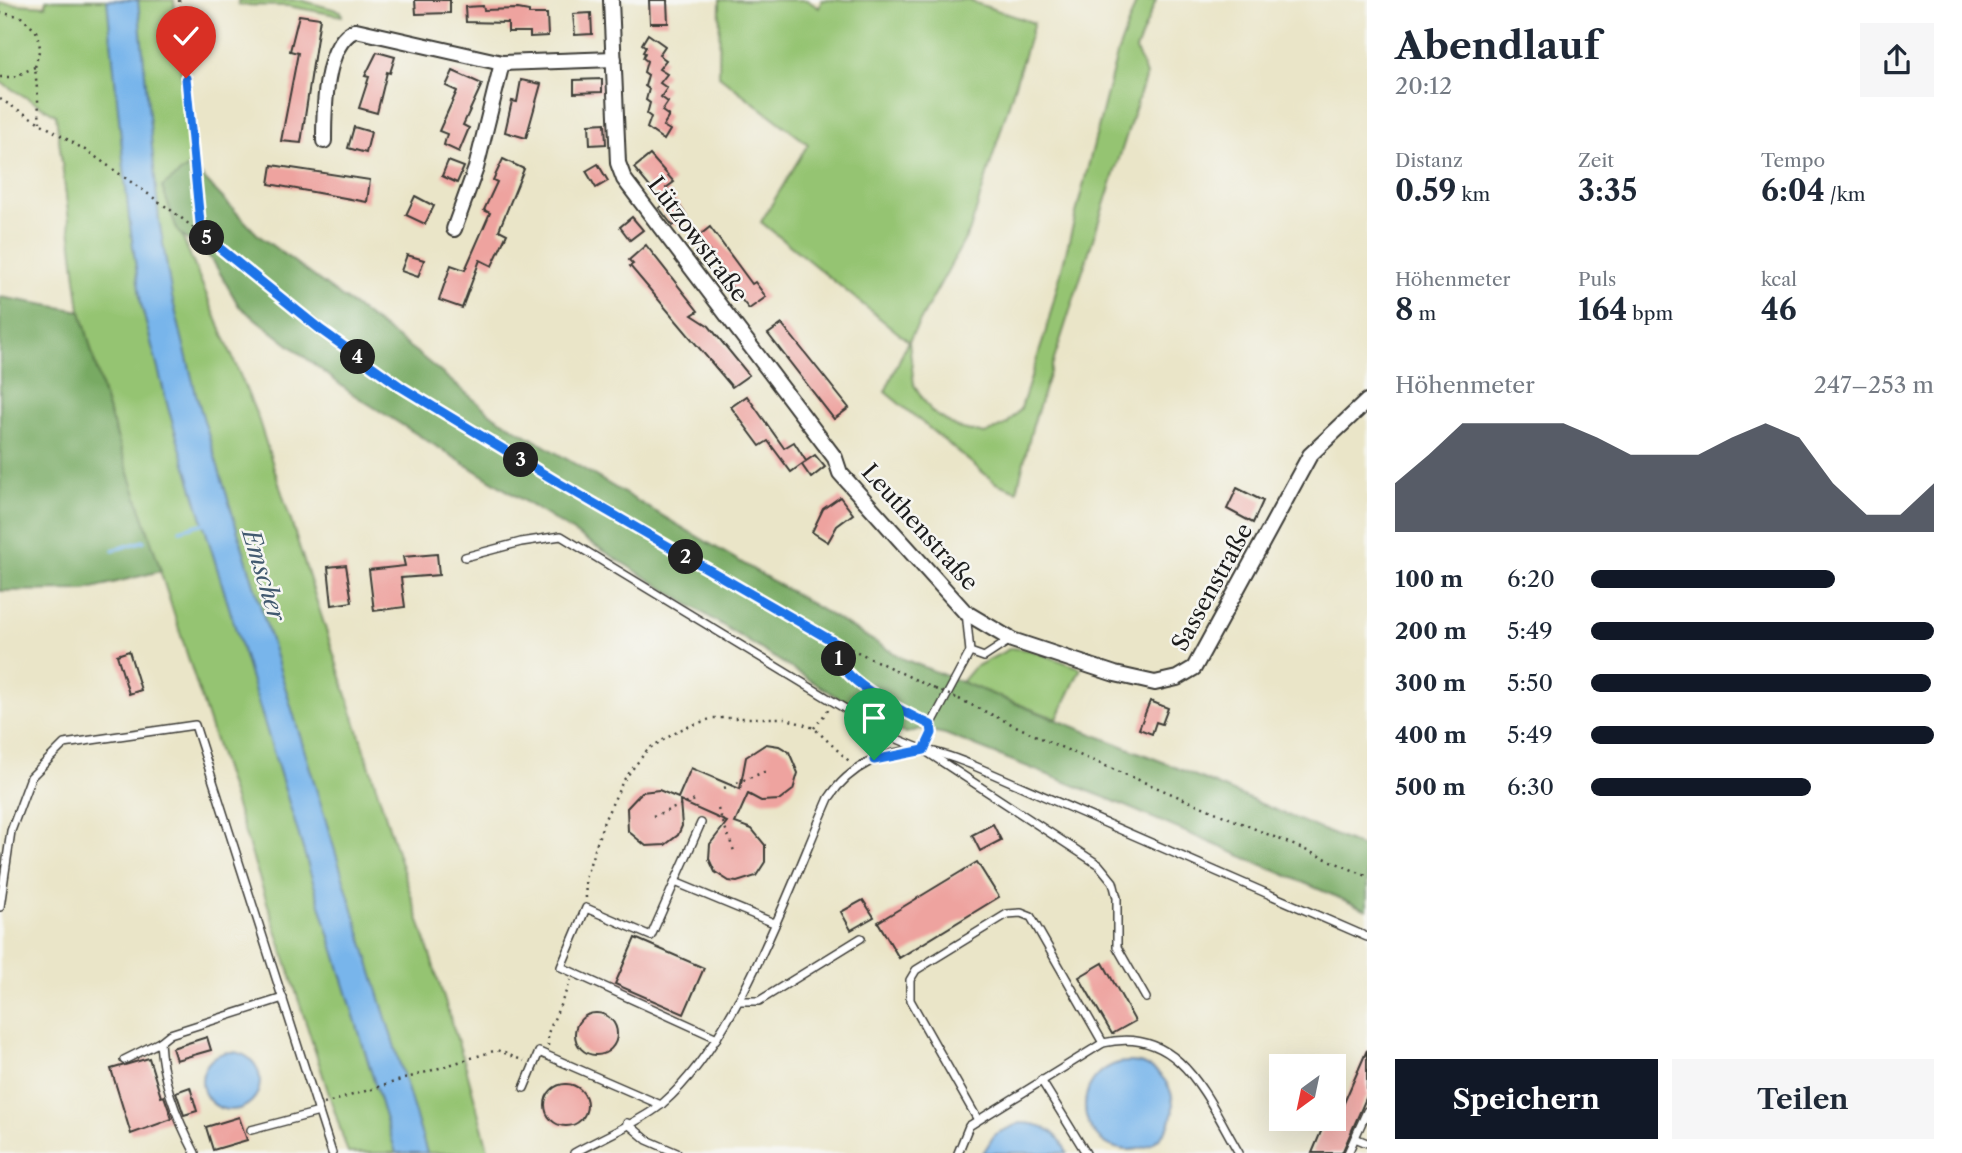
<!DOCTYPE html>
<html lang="de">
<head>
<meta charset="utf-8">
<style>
	body { margin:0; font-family:"Libre Caslon Text",serif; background:#f6f6f7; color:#1f2937; height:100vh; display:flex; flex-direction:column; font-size:26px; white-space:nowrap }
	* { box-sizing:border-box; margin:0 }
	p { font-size:23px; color:#747a83 }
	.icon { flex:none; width:38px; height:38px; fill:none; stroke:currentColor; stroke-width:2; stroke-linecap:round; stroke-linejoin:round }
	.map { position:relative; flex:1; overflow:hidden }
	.side { display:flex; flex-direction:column; background:#fff; width:595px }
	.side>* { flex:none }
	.needle { width:46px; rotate:213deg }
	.tools { position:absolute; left:1269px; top:1054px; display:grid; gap:14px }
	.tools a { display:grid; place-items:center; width:77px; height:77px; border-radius:0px; background:#fff; box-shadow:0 7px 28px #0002; font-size:35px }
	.pin { position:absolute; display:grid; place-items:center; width:60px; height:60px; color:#fff; margin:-72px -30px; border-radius:50% 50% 50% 0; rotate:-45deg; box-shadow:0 0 7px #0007 }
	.pin .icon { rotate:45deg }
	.km { position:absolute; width:35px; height:35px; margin:-18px; border-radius:50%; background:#222; color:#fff; font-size:19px; line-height:35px; text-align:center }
	.round { display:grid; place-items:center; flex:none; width:74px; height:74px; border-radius:0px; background:#f6f6f7 }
	.overview { display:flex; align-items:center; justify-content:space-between; height:119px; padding:0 28px }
	h1 { font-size:38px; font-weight:800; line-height:52px }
	.metrics { display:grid; grid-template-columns:repeat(3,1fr); gap:10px; height:119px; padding:7px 28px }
	.metrics div { display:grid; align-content:center }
	.metrics b { font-size:30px; font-weight:800 }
	.metrics small { font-size:19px; font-weight:400 }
	.metrics p { font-size:19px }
	.chart { height:196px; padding:14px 28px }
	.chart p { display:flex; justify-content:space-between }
	.chart svg { width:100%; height:126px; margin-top:7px; fill:#111827; opacity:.7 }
	.primary-button { display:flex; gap:14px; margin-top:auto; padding:14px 28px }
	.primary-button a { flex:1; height:80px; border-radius:0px; background:#111827; color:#fff; font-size:28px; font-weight:800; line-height:80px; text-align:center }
	.primary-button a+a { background:#f6f6f7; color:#1f2937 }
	ul { padding:0 28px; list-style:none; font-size:23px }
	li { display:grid; grid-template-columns:112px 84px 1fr; align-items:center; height:52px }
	li i { height:18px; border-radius:9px; background:#111827 }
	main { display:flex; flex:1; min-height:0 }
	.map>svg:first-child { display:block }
</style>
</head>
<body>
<main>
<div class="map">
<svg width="1367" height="1153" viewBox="0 0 1367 1153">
	<rect width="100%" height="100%" fill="#f6f6f2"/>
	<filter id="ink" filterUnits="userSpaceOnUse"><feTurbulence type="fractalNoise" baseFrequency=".0143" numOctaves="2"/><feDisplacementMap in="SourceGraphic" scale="14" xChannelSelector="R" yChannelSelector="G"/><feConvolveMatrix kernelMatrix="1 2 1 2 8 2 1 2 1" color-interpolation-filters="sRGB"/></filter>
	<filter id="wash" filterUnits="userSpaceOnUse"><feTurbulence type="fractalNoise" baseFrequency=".00686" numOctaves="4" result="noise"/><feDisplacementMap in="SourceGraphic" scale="28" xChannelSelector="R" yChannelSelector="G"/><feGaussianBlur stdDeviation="1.57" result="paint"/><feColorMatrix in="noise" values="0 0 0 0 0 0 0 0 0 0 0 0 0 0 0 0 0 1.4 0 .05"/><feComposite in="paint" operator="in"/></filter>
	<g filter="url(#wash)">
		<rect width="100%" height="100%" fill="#eae5c8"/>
		<g fill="#95c472" stroke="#587047" stroke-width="2">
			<polygon points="46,0 174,0 191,165 162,188 258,418 466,1067 489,1153 348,1153 104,397 80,310 56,115 0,82 0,3 46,6"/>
			<polygon points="238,0 300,0 341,11 342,16 288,6 238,5"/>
			<polygon points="720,0 807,0 819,8 822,0 967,0 1034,23 970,230 909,341 914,385 932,412 958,428 985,434 1007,424 1021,408 1045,334 1117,54 1137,0 1156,0 1136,50 1146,75 1032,428 1017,491 996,483 885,392 908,341 761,222 808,144 719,76"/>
			<polygon points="1011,648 1030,650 1081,668 1057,719 961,682 973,668"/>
		</g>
		<g fill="#78aa64" stroke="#4a6340" stroke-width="2">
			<polygon points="191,165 258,235 416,352 494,416 906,660 1163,762 1367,849 1367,910 1111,800 945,734 920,729 907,733 890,730 351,393 239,306 213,261 178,232 162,187"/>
			<polygon points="0,297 81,311 104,397 161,571 85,590 0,591"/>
		</g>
		<g fill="#78b5eb" stroke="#4a6884" stroke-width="2">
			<polygon points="107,0 138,0 159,220 172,297 196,394 427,1153 396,1153 169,411 141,304 129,218"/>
			<circle cx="231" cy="1081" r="29"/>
			<circle cx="1129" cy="1106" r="44"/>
			<path d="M1020 1123C1042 1123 1059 1132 1067 1153H983L995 1134Z"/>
		</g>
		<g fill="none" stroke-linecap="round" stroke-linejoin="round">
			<g stroke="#78b5eb" stroke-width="3.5">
				<polyline points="180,530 205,523"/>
				<polyline points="113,550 144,541"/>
			</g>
		</g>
		<g id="blocks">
			<g fill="#eea39f">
				<polygon points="415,0 450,0 450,13 416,14"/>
				<polygon points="649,0 667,0 668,23 650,23"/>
				<polygon points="483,6 484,10 518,9 529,11 529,14 547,14 548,36 530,37 530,32 508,32 508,23 466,22 465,7"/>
				<polygon points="591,13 592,34 575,35 573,14"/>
				<polygon points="299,15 320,18 301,143 281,141 298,53 290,51"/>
				<polygon points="648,34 665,46 659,55 666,60 659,69 667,74 660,83 667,88 661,97 668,102 662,111 669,116 663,126 670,130 664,140 647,128 651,117 647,114 650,103 646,100 649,89 645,86 648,75 644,72 647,61 643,58 645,53 643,52 646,47 642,44"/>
				<polygon points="377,52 395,57 390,73 387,72 377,113 359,108 369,77 365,76"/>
				<polygon points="453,71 482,84 463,125 469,128 459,152 444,145 447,134 439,131 457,91 446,86"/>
				<polygon points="602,79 602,92 574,93 574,80"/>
				<polygon points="521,80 541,84 526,138 505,132 512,101 517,102"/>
				<polygon points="605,123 606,144 590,145 589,124"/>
				<polygon points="354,127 371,132 366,153 348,148"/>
				<polygon points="650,155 674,182 666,188 687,216 673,226 659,208 664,204 634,168"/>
				<polygon points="503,159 524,169 499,230 507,234 492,266 480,260 462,308 439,300 451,265 465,270 490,213 484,210 497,182 493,180"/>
				<polygon points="448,161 464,167 457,183 442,176"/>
				<polygon points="598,164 608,181 596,188 586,171"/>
				<polygon points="272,165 370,180 367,202 269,184"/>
				<polygon points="415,196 434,206 425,224 406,215"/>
				<polygon points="632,217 643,230 630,240 620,227"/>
				<polygon points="710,227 752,284 755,282 766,297 749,309 721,274 724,272 709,251 706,253 695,239"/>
				<polygon points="646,245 698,311 692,315 709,326 749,375 732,387 630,266 633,264 629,260"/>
				<polygon points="407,255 424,260 418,277 401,271"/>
				<polygon points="782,324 849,408 834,419 768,334"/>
				<polygon points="747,396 784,448 794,442 806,461 815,455 825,467 811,478 802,465 805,462 791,472 768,441 760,446 731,407"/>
				<polygon points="1237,488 1263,501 1253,523 1227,509"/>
				<polygon points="840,497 853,514 837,526 828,542 812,532 823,509"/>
				<polygon points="437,554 439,575 401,578 405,607 374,611 369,570 405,566 403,557"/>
				<polygon points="346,565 352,602 332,605 328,567"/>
				<polygon points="129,651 141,690 129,694 117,655"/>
				<polygon points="1150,701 1168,708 1162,724 1156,722 1152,734 1139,729"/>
				<polygon points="766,744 779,746 789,752 798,773 793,790 780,800 761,801 748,794 735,823 752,829 765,845 765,862 756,876 737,882 729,881 715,872 709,859 710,844 727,822 680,801 682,826 678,835 665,845 646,846 628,831 627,808 642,792 659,790 678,798 691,768 740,789 746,757"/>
				<polygon points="993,824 1001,840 980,851 972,835"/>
				<polygon points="977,862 999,897 899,958 878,922"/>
				<polygon points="863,900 874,917 851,930 841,912"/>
				<polygon points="635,938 704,968 684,1014 615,984"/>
				<polygon points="1103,963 1135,1021 1112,1034 1079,977"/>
				<circle cx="596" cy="1034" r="21"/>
				<polygon points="207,1037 211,1050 176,1060 172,1048"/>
				<polygon points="1367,1050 1367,1096 1342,1153 1312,1153 1325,1122 1334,1126"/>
				<polygon points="149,1058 161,1097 164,1096 172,1119 131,1134 111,1069"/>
				<circle cx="566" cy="1105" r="21"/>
				<polygon points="190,1087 197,1111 184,1115 176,1092"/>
				<polygon points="239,1117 247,1140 213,1150 206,1127"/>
			</g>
		</g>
	</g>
	<g filter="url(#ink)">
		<use href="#blocks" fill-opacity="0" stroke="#3b3a36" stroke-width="2"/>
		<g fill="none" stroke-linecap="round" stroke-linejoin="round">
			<g stroke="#3b3a36" stroke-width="10">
				<g id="lane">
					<polyline points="465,557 521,542 561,536 890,736 924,750 1099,865 1113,882 1117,898 1117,947 1146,998"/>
					<polyline points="966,612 970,652 984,657 1010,640"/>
					<polyline points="924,750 931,733 931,725 970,652"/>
					<polyline points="701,823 651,936 586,908 561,967 717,1038"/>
					<polyline points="675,882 774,923"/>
					<polyline points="0,907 11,831 31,777 64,744 195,725 332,1153"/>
					<polyline points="738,1001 759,1001 861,938"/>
					<polyline points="124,1060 160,1042"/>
					<polyline points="1041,1080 1086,1153"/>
					<polyline points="524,1088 539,1052 661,1105"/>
					<polyline points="978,1120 910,1000 910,980 916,970 1007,914 1021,913 1031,917 1103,1043"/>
					<polyline points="627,1123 647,1140 677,1153"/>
					<polyline points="251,1130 319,1112"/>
					<polyline points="1355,1138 1367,1143"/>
					<path d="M195 1153C177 1119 162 1080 160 1042L170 1034 283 998"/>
					<path d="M574 1153C599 1139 642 1121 662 1104 737 1040 789 889 829 798 849 767 885 749 923 750 938 751 956 759 970 764L1367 937"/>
					<path d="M958 1153 969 1126 1103 1043C1181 1025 1207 1099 1239 1153"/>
					<polyline points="1348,1153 1367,1111"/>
				</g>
			</g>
			<g stroke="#3b3a36" stroke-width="18">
				<g id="street">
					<polyline points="611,0 618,163 624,179 835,458 840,473 965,612 1012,640 1115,674 1155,683 1177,678 1194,668 1310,455 1367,401"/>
					<path d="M324 141C324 111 324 42 356 30L502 63 614 59"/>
					<polyline points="454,229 476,168 502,63"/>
				</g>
			</g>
			<g stroke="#3b3a36" stroke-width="2.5" stroke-dasharray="2 5" stroke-linecap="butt">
				<polyline points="179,0 201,233"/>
				<polyline points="0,13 20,16 36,31 40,47 35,67 40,122"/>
				<polyline points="0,77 14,77 35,67"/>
				<polyline points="0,99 90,153 175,213 321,330 401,387 805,627 935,689"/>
				<polyline points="841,646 838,657 843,668 856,681 922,721"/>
				<polyline points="959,699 1058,746 1367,876"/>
				<polyline points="814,728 829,709"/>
				<polyline points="724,788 769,770"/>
				<polyline points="718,809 734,851"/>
				<polyline points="653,816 698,799"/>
				<polyline points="586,898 585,879 604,821 623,781 648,749 682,729 713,718 784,718 814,728 850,762"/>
				<polyline points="548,1046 548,1033 571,980"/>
				<polyline points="324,1104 497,1050 524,1061"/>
			</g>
			<use href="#lane" stroke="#fff" stroke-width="7"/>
			<use href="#street" stroke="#fff" stroke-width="14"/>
			<polyline stroke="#3b3a36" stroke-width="2.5" stroke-dasharray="2 5" stroke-linecap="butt" points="935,689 959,699"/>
		</g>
	</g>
	<g fill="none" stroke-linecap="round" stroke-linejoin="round" filter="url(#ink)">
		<g stroke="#fff" stroke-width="14">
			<path id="route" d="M186 78 201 233 321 330 401 387 559 483 841 646 838 657C845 684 906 713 931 725L932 733 924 750 874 760"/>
		</g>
		<use href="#route" stroke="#1a73e8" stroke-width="9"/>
	</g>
	<g text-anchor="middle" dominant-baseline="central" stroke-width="5" stroke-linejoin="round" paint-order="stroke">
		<g font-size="23" fill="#1c1c1c" stroke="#f6f6f2">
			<text transform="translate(698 239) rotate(53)">Lützowstraße</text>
			<text transform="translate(920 527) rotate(48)">Leuthenstraße</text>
			<text transform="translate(1212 587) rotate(-61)">Sassenstraße</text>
		</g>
		<g font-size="24" font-style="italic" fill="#41596f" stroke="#f6f6f2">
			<text transform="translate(264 575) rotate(73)">Emscher</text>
		</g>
	</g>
</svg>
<div class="tools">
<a><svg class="needle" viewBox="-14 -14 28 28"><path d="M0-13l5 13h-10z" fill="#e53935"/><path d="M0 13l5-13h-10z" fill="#747a83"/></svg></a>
</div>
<div class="pin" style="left:874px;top:760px;background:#1e9e55"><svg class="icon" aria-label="arrive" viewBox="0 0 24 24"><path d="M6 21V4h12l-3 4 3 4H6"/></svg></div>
<div class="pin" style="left:186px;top:78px;background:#d93025"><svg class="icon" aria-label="check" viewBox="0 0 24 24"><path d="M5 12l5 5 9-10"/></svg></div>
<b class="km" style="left:839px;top:659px">1</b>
<b class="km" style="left:686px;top:557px">2</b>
<b class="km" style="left:521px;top:460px">3</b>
<b class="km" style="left:358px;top:357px">4</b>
<b class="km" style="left:207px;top:238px">5</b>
</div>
<section class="side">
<div class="overview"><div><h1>Abendlauf</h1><p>20:12</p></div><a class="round"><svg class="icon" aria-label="share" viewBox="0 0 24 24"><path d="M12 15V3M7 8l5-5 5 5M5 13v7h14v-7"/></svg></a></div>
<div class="metrics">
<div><p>Distanz</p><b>0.59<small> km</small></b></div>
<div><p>Zeit</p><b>3:35</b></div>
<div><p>Tempo</p><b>6:04<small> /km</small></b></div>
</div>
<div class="metrics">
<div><p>Höhenmeter</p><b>8<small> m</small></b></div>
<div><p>Puls</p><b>164<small> bpm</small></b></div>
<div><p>kcal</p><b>46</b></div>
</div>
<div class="chart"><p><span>Höhenmeter</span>247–253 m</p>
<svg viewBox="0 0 160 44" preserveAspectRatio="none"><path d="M0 44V27L10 17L20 6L30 6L40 6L50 6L60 11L70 17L80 17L90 17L100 11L110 6L120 11L130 27L140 38L150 38L160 27V44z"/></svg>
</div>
<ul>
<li><b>100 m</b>6:20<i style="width:71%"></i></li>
<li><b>200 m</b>5:49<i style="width:100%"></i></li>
<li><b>300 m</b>5:50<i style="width:99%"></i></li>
<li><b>400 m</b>5:49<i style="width:100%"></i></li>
<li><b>500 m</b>6:30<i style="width:64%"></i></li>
</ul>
<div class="primary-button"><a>Speichern</a><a>Teilen</a></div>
</section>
</main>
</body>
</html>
